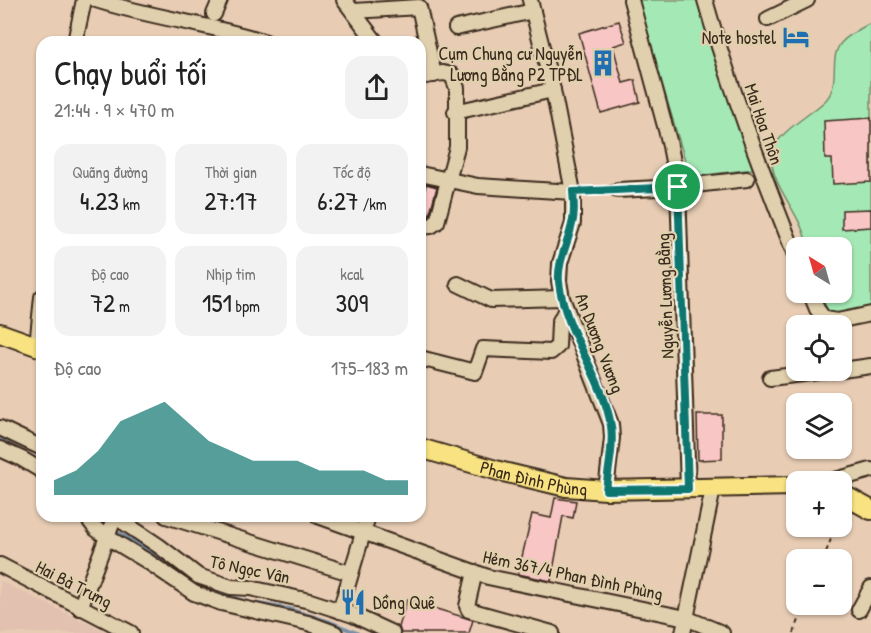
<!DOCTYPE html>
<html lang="vi">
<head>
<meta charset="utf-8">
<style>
	body { margin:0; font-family:"Patrick Hand",sans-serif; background:#f2f2f2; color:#222; height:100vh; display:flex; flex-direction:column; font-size:22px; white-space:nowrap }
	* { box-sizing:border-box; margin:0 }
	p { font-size:20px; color:#767676 }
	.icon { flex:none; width:33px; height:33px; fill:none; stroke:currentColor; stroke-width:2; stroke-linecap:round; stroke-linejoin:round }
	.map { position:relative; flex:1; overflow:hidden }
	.drawer { position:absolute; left:36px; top:36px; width:390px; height:486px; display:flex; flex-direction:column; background:#fff; border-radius:18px; box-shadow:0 2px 4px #0004 }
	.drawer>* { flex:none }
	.needle { width:39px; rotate:323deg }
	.controls { position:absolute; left:786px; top:237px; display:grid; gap:12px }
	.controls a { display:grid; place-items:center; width:66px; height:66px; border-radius:12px; background:#fff; box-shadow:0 2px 4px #0004; font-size:30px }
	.pin { position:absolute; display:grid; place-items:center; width:51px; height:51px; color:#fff; margin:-26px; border:3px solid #fff; border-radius:50%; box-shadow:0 2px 6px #0007 }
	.round { display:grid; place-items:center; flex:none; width:63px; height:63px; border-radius:18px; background:#f2f2f2 }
	.headline { display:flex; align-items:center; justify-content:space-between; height:102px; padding:0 18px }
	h1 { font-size:33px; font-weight:600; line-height:45px }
	.stats { display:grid; grid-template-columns:repeat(3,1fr); gap:9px; height:102px; padding:6px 18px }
	.stats div { display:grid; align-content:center; border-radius:15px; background:#f2f2f2; text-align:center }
	.stats b { font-size:26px; font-weight:600 }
	.stats small { font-size:16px; font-weight:400 }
	.stats p { font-size:16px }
	.chart { height:168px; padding:12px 18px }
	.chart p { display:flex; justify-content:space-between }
	.chart svg { width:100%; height:108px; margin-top:6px; fill:#0f766e; opacity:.7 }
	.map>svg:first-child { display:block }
</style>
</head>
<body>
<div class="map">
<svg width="871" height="633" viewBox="0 0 871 633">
	<rect width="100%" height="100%" fill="#e8cdb4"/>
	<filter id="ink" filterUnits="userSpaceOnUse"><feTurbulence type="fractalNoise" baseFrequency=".0167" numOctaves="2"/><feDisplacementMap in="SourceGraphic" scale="12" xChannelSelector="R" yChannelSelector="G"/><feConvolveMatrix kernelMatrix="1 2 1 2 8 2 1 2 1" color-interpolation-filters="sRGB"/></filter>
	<g filter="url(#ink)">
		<polygon fill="#e2c1b0" points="0,581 108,633 0,633"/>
		<g fill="#a4e9b5" stroke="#708a6a" stroke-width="1.5">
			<polygon points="637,0 698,0 711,48 753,169 690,177"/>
			<path d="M871 23V306L840 315 828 311 819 293 842 292V248L807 247C804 215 768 185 772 154 775 133 811 115 826 100 841 83 828 59 841 43 848 35 861 28 871 23Z"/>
		</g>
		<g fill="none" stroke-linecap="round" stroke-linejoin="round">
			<g stroke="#788ea4" stroke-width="4">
				<polyline points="0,440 42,462"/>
				<polyline points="97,516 107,526"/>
				<polyline points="113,530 157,555 192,584 203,589 247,602 288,609 330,622 357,633"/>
			</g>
		</g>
		<g fill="#f8c7c5" stroke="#3b2a1e" stroke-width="1.5">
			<polygon points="619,21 626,42 613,46 623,83 635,80 640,102 601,113 579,33"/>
			<polygon points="871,118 871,182 833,184 832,159 825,159 824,121"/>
			<polygon points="426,184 437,187 429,216 420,218 420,204 422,204"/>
			<polygon points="871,209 871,227 842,229 842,210"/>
			<polygon points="697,415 722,415 722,459 698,460"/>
			<polygon points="555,498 576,501 573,518 563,516 551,581 518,574 532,514 551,518"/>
			<polygon points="407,600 473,620 469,633 401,633 399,627"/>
		</g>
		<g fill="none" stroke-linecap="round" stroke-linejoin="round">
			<g stroke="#3b2a1e" stroke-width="18">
				<g id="minor">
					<path d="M96 0C152 18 210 24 266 42"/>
					<polyline points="344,0 376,42"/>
					<polyline points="530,0 553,90 573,192 573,223 560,263 559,281 562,298 611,424 612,438 606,490"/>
					<polyline points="631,0 669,141 678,187 688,489"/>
					<path d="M705 0C730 88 762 173 796 257"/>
					<polyline points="354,11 419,7 434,75"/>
					<polyline points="214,14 220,0"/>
					<polyline points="768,19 807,0"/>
					<polyline points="456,28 533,11"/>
					<polyline points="75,42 84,0"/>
					<polyline points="420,77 443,73 452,75 457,88 457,147 437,222 431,226 420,227"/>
					<polyline points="455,112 553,90"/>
					<polyline points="420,174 478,186 573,192"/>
					<polyline points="618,190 678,187 747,179"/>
					<polyline points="458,284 491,300 562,298"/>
					<polyline points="810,292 817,309 824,319 837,321 871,314"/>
					<polyline points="37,346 42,297"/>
					<polyline points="420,358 475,372 483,349 551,352 558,346 559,323 566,309"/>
					<polyline points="842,370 871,366"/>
					<polyline points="770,378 836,370"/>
					<polyline points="0,428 42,448"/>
					<polyline points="0,449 22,459 42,471"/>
					<polyline points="828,482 871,470"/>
					<polyline points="86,516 96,529 107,537 147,561 194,593 221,603 308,623 335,633"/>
					<polyline points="114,516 159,546 198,576 231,587 250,588 310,601 353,615 392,633"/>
					<polyline points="166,516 350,573"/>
					<polyline points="318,516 488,577 686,618 722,633"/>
					<polyline points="0,565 131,633"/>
					<polyline points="475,572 467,606 469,610 552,633"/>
					<polyline points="80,608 115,516"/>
					<polyline points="859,610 871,588"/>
					<polyline points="340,611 368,516"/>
					<polyline points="683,633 713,489"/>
				</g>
			</g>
			<g stroke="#3b2a1e" stroke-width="22">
				<g id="major">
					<polyline points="0,333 42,348"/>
					<path id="s1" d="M420 448 499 471 566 487 606 490 796 486"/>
					<polyline points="842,494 871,510"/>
				</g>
			</g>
			<g stroke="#3b2a1e" stroke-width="2" stroke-dasharray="4.5 4.5" stroke-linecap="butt">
				<polyline points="585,191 606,191"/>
				<polyline points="823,560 836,526"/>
				<polyline points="794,633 805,604"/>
			</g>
			<use href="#minor" stroke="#e1d0ad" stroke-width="14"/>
			<use href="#major" stroke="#f8e281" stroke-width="18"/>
		</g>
	</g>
	<g fill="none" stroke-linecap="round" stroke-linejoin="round" filter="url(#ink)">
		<g stroke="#fff" stroke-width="12">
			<path id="route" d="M678 187 688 489 606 490C608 469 614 446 611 426 603 376 565 334 559 282 557 262 568 244 572 224 575 214 574 202 573 192Z"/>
		</g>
		<use href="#route" stroke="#0f766e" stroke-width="8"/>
	</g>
	<defs>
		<g id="hotel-bare" transform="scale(2.07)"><path d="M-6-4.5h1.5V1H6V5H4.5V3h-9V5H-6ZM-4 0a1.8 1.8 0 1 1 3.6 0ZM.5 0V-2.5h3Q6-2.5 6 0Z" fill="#1f6fb2" stroke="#e1d0ad" stroke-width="2.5" paint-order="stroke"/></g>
		<g id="building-bare" transform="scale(2.07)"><path d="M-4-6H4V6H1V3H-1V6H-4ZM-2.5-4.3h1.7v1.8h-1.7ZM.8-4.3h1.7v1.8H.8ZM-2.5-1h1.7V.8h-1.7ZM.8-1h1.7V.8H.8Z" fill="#1f6fb2" stroke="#e1d0ad" stroke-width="2.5" paint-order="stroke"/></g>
		<g id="restaurant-bare" transform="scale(2.07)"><path d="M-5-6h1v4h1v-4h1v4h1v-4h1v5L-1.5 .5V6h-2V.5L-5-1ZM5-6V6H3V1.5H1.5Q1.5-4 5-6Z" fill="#1f6fb2" stroke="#e1d0ad" stroke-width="2.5" paint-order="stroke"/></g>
	</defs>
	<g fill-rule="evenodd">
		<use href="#hotel-bare" x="796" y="37"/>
		<use href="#building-bare" x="603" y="63"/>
		<use href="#restaurant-bare" x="353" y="602"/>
	</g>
	<g text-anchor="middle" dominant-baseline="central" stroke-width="4.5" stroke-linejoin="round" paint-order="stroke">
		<g font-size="18" fill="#3b2a1e" stroke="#e1d0ad" text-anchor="end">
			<text x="776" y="37">Note hostel</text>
			<text x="583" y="53">Cụm Chung cư Nguyễn<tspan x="583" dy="21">Lương Bằng P2 TPĐL</tspan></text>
			<text x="373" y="602" text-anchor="start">Dồng Quê</text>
		</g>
		<g font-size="18" fill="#3b2a1e" stroke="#e1d0ad">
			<text transform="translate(764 124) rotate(71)">Mai Hoa Thôn</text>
			<text transform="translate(665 296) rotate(-92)">Nguyễn Lương Bằng</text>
			<text transform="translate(600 343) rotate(69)">An Dương Vương</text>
			<text stroke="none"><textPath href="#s1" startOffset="118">Phan Đình Phùng</textPath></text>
			<text transform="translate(250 569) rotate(12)">Tô Ngọc Vân</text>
			<text transform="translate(573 575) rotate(12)">Hẻm 367/4 Phan Đình Phùng</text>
			<text transform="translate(74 584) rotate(27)">Hai Bà Trưng</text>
		</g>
	</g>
</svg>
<div class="controls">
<a><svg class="needle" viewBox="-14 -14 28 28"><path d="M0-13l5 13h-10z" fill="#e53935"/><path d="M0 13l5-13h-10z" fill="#767676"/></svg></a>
<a><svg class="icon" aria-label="locate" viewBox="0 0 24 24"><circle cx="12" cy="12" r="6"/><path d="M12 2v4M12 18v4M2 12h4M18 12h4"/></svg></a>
<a><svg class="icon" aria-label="layers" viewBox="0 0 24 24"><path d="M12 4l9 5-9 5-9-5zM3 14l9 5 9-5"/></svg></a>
<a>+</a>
<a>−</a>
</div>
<div class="pin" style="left:678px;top:187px;background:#1e9e55"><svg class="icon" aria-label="arrive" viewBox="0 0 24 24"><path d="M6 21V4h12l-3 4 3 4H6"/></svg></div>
<section class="drawer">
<div class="headline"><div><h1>Chạy buổi tối</h1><p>21:44 · 9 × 470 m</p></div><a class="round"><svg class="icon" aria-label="share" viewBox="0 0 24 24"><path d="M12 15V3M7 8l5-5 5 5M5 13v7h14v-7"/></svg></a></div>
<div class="stats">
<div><p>Quãng đường</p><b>4.23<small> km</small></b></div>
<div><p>Thời gian</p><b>27:17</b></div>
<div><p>Tốc độ</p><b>6:27<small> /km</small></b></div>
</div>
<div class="stats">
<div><p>Độ cao</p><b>72<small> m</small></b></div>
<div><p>Nhịp tim</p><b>151<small> bpm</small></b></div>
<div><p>kcal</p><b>309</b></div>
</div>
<div class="chart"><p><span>Độ cao</span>175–183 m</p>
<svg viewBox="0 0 160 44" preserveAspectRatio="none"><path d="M0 44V38L10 34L20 26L30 14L40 10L50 6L60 14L70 22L80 26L90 30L100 30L110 30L120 34L130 34L140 34L150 38L160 38V44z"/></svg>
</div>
</section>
</div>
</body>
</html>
